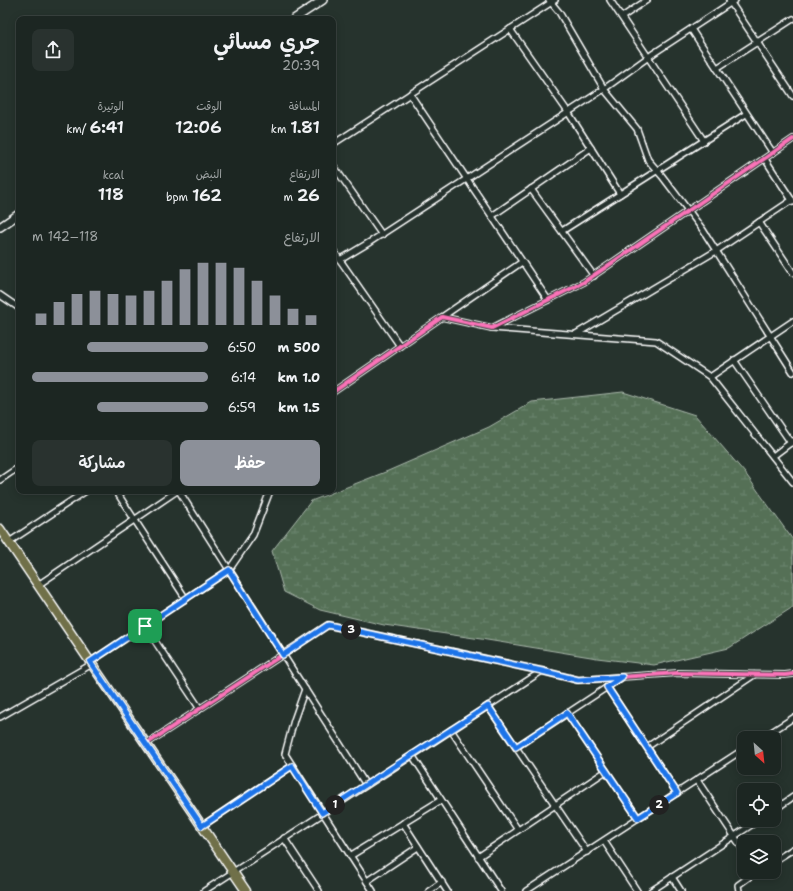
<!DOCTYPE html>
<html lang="ar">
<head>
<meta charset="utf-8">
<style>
	body { margin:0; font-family:"Shantell Sans","Playpen Sans Arabic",sans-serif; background:#29322f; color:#f1f3f6; direction:rtl; height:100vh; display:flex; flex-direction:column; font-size:15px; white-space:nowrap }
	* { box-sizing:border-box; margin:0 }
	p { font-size:13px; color:#a0a5a5 }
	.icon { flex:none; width:22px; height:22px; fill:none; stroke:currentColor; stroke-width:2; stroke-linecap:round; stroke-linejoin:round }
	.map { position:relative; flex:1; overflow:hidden; direction:ltr }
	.side { position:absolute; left:16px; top:16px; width:320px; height:478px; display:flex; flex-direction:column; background:#1c2622; border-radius:8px; box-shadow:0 2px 10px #0003,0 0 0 1px #3a4340; direction:rtl }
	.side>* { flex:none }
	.needle { width:26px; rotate:153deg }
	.controls { position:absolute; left:737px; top:731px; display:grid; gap:8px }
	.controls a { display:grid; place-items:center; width:44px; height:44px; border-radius:8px; background:#1c2622; box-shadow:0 2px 10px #0003,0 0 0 1px #3a4340; font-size:20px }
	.pin { position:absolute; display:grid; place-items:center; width:34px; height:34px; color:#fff; margin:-17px; border-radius:8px; box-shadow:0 2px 6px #0006 }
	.km { position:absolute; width:20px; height:20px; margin:-10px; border-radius:50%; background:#222; color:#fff; font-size:11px; line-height:20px; text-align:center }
	.round { display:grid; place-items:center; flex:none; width:42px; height:42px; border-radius:8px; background:#29322f }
	.headline { display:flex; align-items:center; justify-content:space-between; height:68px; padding:0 16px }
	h1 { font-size:22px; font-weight:600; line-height:30px }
	.stats { display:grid; grid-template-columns:repeat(3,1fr); gap:6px; height:68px; padding:4px 16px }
	.stats div { display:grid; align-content:center }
	.stats b { font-size:17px; font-weight:600 }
	.stats small { font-size:11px; font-weight:400 }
	.stats p { font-size:11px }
	.chart { height:112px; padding:8px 16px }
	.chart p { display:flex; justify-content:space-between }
	.chart svg { width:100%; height:72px; margin-top:4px; stroke:#8c9099; stroke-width:6 }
	.action { display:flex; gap:8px; margin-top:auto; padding:8px 16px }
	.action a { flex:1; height:46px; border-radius:8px; background:#8c9099; color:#fff; font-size:16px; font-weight:600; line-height:46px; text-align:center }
	.action a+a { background:#29322f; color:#f1f3f6 }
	ul { padding:0 16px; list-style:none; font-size:13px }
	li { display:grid; grid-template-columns:64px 48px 1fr; align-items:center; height:30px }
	li i { height:10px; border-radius:5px; background:#8c9099 }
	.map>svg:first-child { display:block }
</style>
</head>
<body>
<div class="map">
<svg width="793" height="891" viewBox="0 0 793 891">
	<defs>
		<pattern id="wetland-marsh" width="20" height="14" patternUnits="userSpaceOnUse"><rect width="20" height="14" fill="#547057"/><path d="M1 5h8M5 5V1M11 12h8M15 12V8" fill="none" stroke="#6e8570"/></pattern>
	</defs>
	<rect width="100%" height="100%" fill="#26332d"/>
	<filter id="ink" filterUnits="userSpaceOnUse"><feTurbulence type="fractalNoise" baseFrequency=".025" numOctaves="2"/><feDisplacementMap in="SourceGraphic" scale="8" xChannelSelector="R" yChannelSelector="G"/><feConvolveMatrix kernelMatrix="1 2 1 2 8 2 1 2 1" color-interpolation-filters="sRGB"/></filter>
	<g filter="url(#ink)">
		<polygon fill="url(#wetland-marsh)" stroke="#aab8ab" points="623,392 695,415 745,473 793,540 793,607 729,648 654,665 597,658 481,639 384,625 320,610 284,592 272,551 311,501 388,471 489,427 532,402"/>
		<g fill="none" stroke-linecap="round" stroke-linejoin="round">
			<g stroke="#fff" stroke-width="8">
				<g id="street">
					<polyline points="549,0 559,12 604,89 637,129 648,160 662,176 703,230 793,372"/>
					<polyline points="610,0 704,141"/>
					<polyline points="729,0 793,96"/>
					<polyline points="622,17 647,0"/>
					<polyline points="510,29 568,112 620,194"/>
					<polyline points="691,29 773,153"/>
					<polyline points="717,68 793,19"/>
					<polyline points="410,94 548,300"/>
					<polyline points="333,144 555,0"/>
					<polyline points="765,159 793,202"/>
					<polyline points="333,165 382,235"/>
					<polyline points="531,189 594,276"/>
					<polyline points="492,216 591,148"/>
					<polyline points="759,222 793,273"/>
					<polyline points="562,231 746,114"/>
					<polyline points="333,250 400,346"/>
					<polyline points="340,260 370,242 604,89 654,53 735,0"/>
					<polyline points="0,295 19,308"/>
					<polyline points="442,317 522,262"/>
					<polyline points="492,328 656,341 710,377 793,482"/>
					<polyline points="576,334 716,251 792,200"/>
					<polyline points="734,360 791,443"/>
					<polyline points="710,377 793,321"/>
					<polyline points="333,392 442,317 492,328 584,282 793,139"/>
					<polyline points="773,456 793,441"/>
					<polyline points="0,480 19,467"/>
					<polyline points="116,491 186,599"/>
					<polyline points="179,491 366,785"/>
					<polyline points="9,542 86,491"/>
					<polyline points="38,585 177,491"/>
					<polyline points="145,626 200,709"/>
					<polyline points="90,662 229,570 253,535 270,491"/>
					<polyline points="607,687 677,793"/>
					<polyline points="305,689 294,720 285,754 373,891"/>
					<polyline points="488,706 587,852"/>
					<polyline points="567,713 638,818"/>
					<polyline points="0,717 92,664"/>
					<polyline points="451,730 518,830"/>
					<polyline points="762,738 793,718"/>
					<polyline points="146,744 328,625 542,671 578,680 678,673 785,675 793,674"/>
					<polyline points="516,747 621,678"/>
					<polyline points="647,747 754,675"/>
					<polyline points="412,755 501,891"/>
					<polyline points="697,780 744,851"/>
					<polyline points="774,810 793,797"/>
					<polyline points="403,823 447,891"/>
					<polyline points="202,826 292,766"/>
					<polyline points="284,838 319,891"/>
					<polyline points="604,841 637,891"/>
					<polyline points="350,856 441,800"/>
					<polyline points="478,857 606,771"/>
					<polyline points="774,861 793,849"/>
					<polyline points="672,877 681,891"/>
					<polyline points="367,881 418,847"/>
					<polyline points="204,891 542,671"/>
					<polyline points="429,891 442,882"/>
					<polyline points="526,891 744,749"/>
					<polyline points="651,891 759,820"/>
					<polyline points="739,891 738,885 756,872"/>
				</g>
			</g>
			<g stroke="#fff" stroke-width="10">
				<g id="secondary">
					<polyline points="294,19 323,0"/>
					<polyline points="0,227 19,214"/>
				</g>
			</g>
			<g stroke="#fff" stroke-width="11">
				<polyline id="primary" points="0,529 246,891"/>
			</g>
			<use href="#street" stroke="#26332d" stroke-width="5"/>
			<use href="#secondary" stroke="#26332d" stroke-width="7"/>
			<use href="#primary" stroke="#6f704a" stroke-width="8"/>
			<g stroke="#26332d" stroke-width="6">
				<g id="cycleway">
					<polyline points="333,392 442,317 492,328 584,282 793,139"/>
					<polyline points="146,744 328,625 542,671 578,680 678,673 785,675 793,674"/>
				</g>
			</g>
			<use href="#cycleway" stroke="#fb73b8" stroke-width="4"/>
		</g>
	</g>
	<g fill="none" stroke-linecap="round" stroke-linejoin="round" filter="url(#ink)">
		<g stroke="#fff" stroke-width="8">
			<polygon id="route" points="229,570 283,655 328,625 542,671 578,680 622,677 607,687 677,793 638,818 567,713 516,747 488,706 322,813 292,766 202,826 90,662"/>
		</g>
		<use href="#route" stroke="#1a73e8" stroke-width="5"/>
	</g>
</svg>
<div class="controls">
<a><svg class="needle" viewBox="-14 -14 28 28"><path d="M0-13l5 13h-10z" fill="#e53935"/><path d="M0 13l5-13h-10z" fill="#a0a5a5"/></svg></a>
<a><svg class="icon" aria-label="locate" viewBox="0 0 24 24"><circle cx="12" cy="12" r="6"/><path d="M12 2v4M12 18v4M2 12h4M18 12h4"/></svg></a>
<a><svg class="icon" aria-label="layers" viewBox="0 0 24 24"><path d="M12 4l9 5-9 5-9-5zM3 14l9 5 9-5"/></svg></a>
</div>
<div class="pin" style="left:145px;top:626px;background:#1e9e55"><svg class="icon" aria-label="arrive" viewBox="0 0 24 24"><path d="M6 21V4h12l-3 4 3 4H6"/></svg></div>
<b class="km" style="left:335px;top:805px">1</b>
<b class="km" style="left:659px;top:805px">2</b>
<b class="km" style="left:351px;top:630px">3</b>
<section class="side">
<div class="headline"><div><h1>جري مسائي</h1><p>20:39</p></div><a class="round"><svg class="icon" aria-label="share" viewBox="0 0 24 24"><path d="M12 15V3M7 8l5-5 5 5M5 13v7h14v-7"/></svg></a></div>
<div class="stats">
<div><p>المسافة</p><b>1.81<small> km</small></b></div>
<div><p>الوقت</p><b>12:06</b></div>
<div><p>الوتيرة</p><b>6:41<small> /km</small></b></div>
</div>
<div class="stats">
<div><p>الارتفاع</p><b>26<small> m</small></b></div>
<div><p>النبض</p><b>162<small> bpm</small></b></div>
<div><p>kcal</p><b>118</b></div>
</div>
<div class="chart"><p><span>الارتفاع</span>118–142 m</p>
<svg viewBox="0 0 160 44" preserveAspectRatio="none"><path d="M5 44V37M15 44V30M25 44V25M35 44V23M45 44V25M55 44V26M65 44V23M75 44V17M85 44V10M95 44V6M105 44V6M115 44V9M125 44V17M135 44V26M145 44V34M155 44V38"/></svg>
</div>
<ul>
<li><b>500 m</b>6:50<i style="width:69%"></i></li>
<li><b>1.0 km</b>6:14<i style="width:100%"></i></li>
<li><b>1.5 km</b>6:59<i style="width:63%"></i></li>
</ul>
<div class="action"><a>حفظ</a><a>مشاركة</a></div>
</section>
</div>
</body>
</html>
